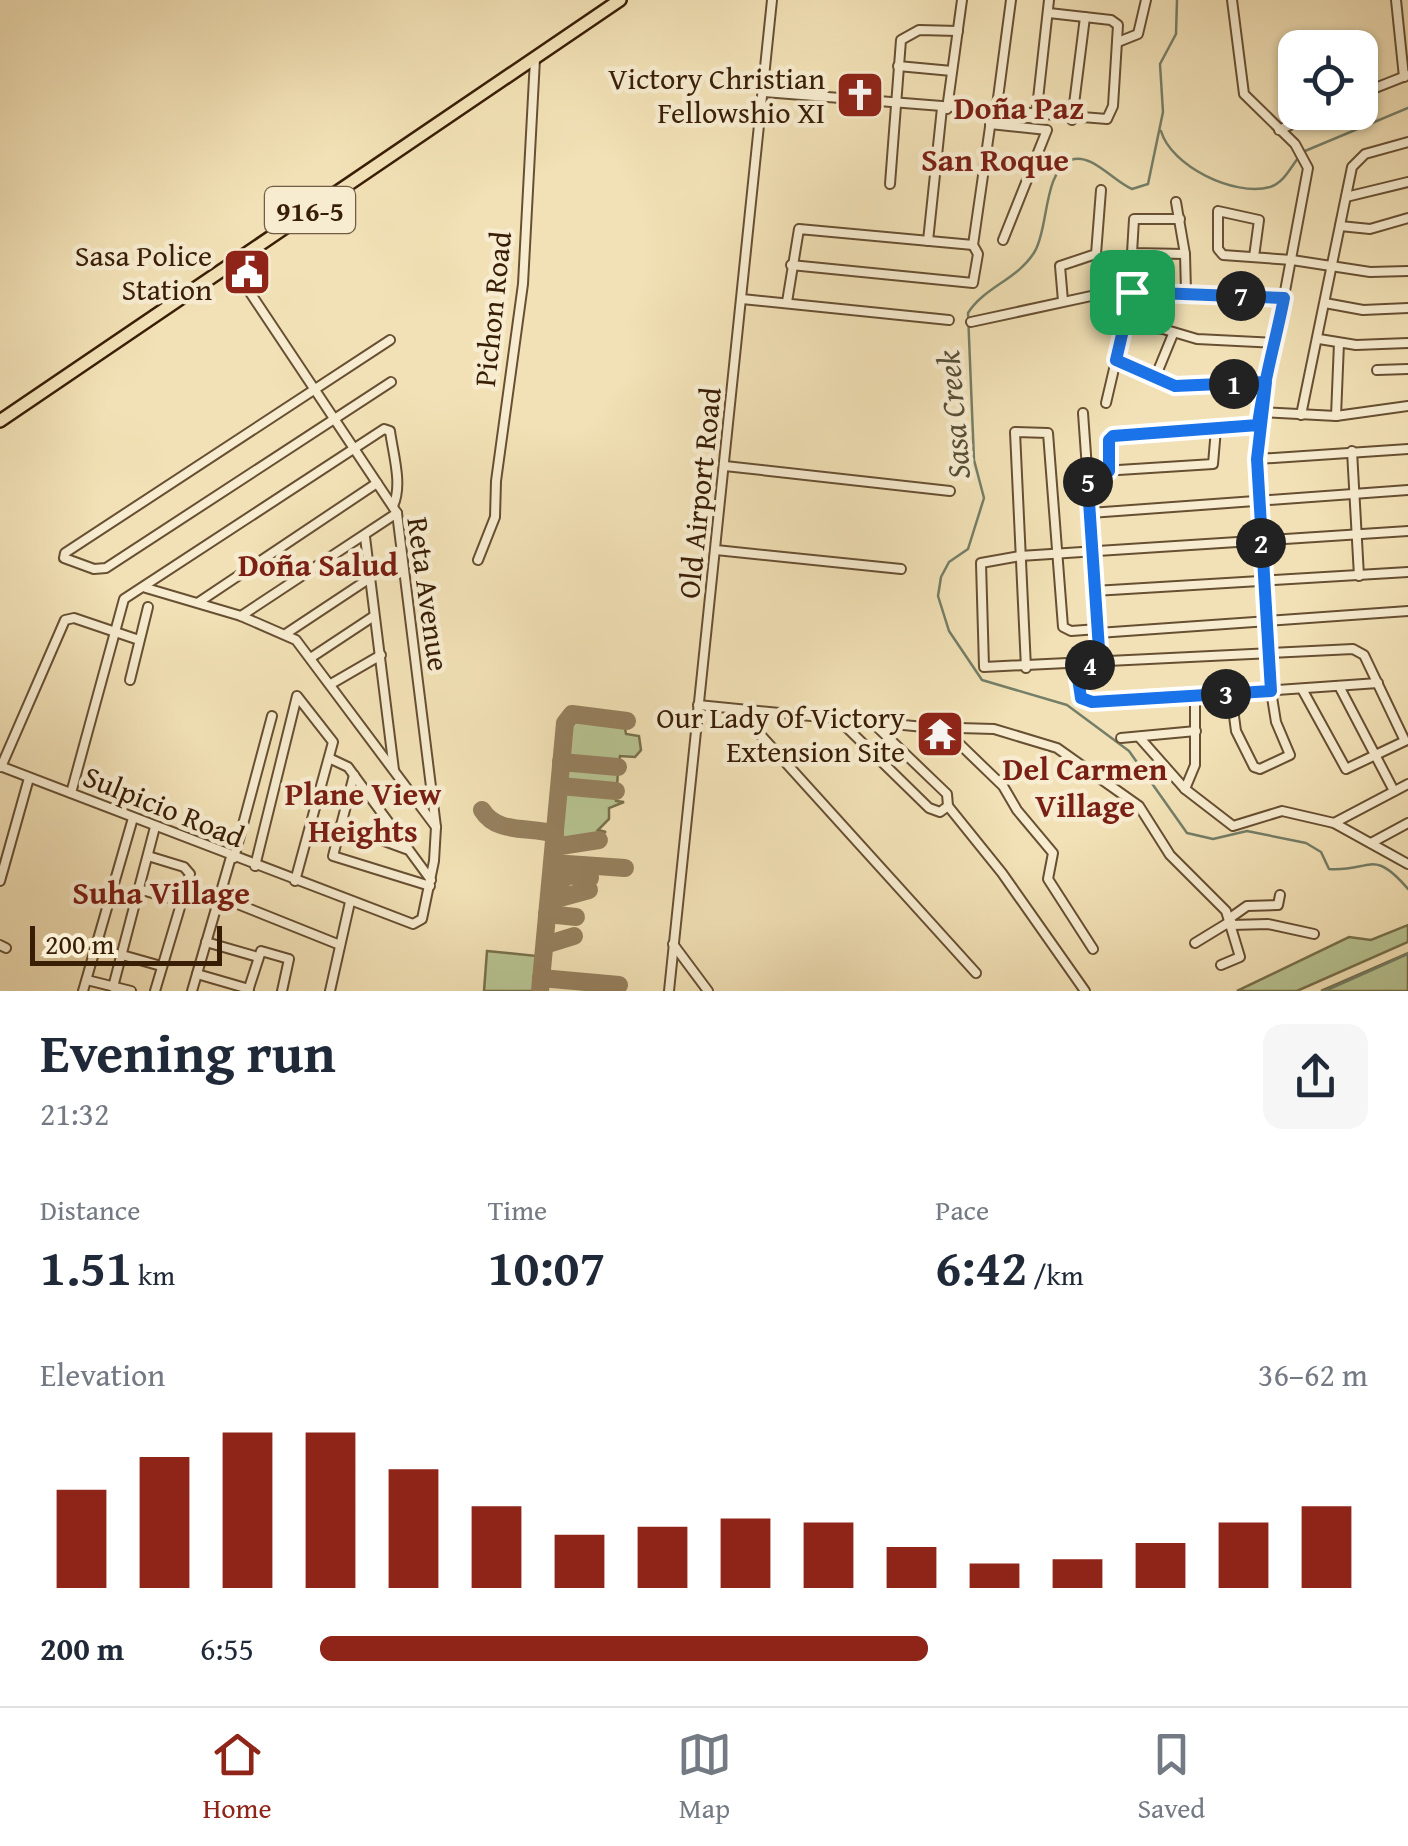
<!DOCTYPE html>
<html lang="en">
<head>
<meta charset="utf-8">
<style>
	body { margin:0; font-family:"Gentium Book Plus",serif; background:#f6f6f7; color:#1f2937; height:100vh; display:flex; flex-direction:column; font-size:38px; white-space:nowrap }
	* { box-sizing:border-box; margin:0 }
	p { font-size:32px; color:#747a83 }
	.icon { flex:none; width:55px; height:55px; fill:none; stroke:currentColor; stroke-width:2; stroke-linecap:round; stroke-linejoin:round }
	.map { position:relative; height:991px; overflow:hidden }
	.panel { display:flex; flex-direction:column; background:#fff; flex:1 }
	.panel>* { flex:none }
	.fabs { position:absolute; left:1278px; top:30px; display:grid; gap:20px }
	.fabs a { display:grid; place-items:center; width:100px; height:100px; border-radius:20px; background:#fff; box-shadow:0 2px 8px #0004; font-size:50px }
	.scale { position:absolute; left:30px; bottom:25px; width:192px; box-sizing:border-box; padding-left:10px; border:5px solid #391e06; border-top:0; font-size:28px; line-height:35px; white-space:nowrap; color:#391e06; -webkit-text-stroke:8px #f7ecd0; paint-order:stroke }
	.pin { position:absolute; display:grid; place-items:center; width:85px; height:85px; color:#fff; margin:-42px; border-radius:20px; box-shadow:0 5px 15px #0006 }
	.km { position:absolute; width:50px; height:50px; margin:-25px; border-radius:50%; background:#222; color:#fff; font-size:28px; line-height:50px; text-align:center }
	.round { display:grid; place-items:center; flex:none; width:105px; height:105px; border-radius:20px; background:#f6f6f7 }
	.headline { display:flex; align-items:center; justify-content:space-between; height:170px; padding:0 40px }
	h1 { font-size:55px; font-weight:800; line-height:75px }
	.figures { display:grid; grid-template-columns:repeat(3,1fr); gap:15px; height:170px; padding:10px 40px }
	.figures div { display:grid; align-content:center }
	.figures b { font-size:50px; font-weight:800 }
	.figures small { font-size:28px; font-weight:400 }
	.figures p { font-size:28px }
	.chart { height:280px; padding:20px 40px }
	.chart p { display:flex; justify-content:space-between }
	.chart svg { width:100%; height:180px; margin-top:10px; stroke:#8f2418; stroke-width:6 }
	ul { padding:0 40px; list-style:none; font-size:32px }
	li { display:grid; grid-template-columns:160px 120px 1fr; align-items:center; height:75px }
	li i { height:25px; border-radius:12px; background:#8f2418 }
	.dock { display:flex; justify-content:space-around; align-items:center; height:140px; border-top:2px solid #e0e1e3; background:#fff; font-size:28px; color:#747a83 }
	.dock a { display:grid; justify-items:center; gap:5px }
	.dock .active { color:#8f2418 }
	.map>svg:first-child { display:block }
</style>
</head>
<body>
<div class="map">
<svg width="1408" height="991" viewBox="0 0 1408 991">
	<rect width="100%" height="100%" fill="#f2e1b6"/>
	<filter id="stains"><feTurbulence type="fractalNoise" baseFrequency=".002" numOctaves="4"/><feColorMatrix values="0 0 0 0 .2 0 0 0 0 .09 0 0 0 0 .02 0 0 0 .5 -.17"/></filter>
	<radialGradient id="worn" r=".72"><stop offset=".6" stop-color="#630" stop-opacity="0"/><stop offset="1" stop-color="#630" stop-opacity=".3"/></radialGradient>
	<g fill="#b7c391" stroke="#78704c" stroke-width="2.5">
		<polygon points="575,718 624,723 626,734 639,736 641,750 635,757 620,756 619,764 567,760 571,721"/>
		<polygon points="567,764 618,768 617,789 565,783"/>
		<polygon points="565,788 616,794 616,801 624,802 609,808 609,819 598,830 606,832 559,844"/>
		<polygon points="1408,925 1408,942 1297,991 1237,991 1349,937 1371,940"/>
		<polygon points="487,951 537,956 534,991 484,991"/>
		<polygon points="1408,953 1408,991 1321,991"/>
	</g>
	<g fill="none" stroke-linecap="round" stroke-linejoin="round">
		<g stroke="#747e68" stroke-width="2.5">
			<path d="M1177 0 1176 34 1160 64 1163 112 1148 184 1132 189C1114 182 1091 152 1071 160 1043 172 1049 227 1035 251 1019 279 984 287 968 313L974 460 984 498 968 549 949 562 941 577 938 596 949 631 982 680 1067 705 1129 751 1187 833 1213 839 1247 831 1306 843 1321 852 1329 869C1371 872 1372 847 1408 889"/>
			<path d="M1161 131C1171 166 1234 197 1270 187 1283 183 1290 169 1298 158"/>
			<polyline points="1305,151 1408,108"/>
			<polyline points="1325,991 1408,954"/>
		</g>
		<g stroke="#96805e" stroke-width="18">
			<polyline points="561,762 618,767"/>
			<polyline points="560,786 616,791"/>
			<path d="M482 810C497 835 531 826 555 834"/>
			<polyline points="554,847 599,840"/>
			<polyline points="553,863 625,868"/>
			<polyline points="550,891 568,875 590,878"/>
			<polyline points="549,901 589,890"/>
			<polyline points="547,914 576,917"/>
			<polyline points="545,945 574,936"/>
			<polyline points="541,978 619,985"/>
			<polyline points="540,991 565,723 572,714 627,721"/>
		</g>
		<g stroke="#674f32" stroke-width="12">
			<g id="street">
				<polyline points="1396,0 1404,77"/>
				<polyline points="1118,42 1138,34 1146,0"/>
				<polyline points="898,66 952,71"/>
				<polyline points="764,92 1107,119 1113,106 1118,25 1111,20 1049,13"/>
				<polyline points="1360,94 1408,75"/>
				<polyline points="947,109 962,0"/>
				<polyline points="996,113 1011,0"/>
				<polyline points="1036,117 1049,0"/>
				<polyline points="1072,120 1085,17"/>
				<polyline points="990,124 1047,130 1003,240"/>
				<polyline points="1279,130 1319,112"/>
				<polyline points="890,184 901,40 919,30 958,31"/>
				<polyline points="1346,197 1408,182"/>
				<polyline points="1176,202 1185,254 1186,292"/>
				<polyline points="1180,219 1134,219 1132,253 1185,254"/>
				<polyline points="1340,226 1370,229 1408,218"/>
				<polyline points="928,241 942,108"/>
				<polyline points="1254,257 1259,220 1218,211 1218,249 1223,255 1292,260 1370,272 1408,271"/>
				<polyline points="791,265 973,283 978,254 973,245 992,113"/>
				<polyline points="742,299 949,320"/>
				<polyline points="1063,301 1060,266 1096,254 1101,190"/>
				<polyline points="787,302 799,229 973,245"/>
				<polyline points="1325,303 1363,310 1408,308"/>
				<polyline points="971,322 1105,293 1186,292 1284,298"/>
				<polyline points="1124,328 1163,329 1197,339 1275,343"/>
				<polyline points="1319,339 1356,345 1408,343"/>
				<polyline points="390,340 65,553 64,558 94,569 106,568 391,382"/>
				<polyline points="1116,359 1175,385 1266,382"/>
				<polyline points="1377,370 1408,369"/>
				<polyline points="1155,378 1173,334"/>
				<polyline points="1106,403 1132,292"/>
				<polyline points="1260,412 1336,416 1408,406"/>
				<polyline points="1083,413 1101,664"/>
				<polyline points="1301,415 1352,167 1365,154 1408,142"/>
				<polyline points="1336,416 1339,343"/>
				<polyline points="1352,451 1359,576"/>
				<polyline points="1257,459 1408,449"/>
				<polyline points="725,466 950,491"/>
				<polyline points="1109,471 1111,437 1258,425"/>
				<polyline points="1087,472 1213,464 1216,429"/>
				<polyline points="1090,513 1408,490"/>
				<polyline points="365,537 394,770"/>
				<polyline points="716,550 901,569"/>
				<polyline points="478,560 495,517 496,481 523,284 535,59"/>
				<polyline points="146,588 241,616 296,640 436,827"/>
				<polyline points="1094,591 1408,572"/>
				<polyline points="199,602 377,483"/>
				<polyline points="241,616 397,513"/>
				<polyline points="287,633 370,578"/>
				<polyline points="1098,633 1408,611"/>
				<polyline points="312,657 374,616"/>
				<polyline points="1076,665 1081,698 1092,703 1378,683"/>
				<polyline points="1026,668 1015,432 1048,433 1063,627 1071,631 1098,629"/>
				<polyline points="130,680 148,607"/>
				<polyline points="331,684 381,655"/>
				<polyline points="1339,686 1394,791"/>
				<polyline points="1302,689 1346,769 1405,741 1364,655 1353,649 984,667 981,563 1020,556 1408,531"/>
				<polyline points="1231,694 1236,731 1254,767 1260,769 1290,755 1276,722 1271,691 1257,441 1308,168 1295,144 1244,94 1232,0"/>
				<polyline points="698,705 924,727 994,729 1057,748 1139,806 1170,855 1226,911 1240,957 1221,965"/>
				<polyline points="738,710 976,973"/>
				<polyline points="838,719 929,808 940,812 948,806 947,794 873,723"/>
				<polyline points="944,729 1003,786 1017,810 1053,853 1048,879 1093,949"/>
				<polyline points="1139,737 1185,789 1233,826 1282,811 1334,823 1408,864"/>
				<polyline points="1121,738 1196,731"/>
				<polyline points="329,758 348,767 431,880"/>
				<polyline points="0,766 413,924 422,919 434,861 436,827 397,513 231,264"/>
				<polyline points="1,767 65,620 74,618 139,640"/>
				<polyline points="354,775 333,856 430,886"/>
				<polyline points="1185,789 1195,765 1195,695"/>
				<path d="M71 793 124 599 384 429 390 431C393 454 403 485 393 506"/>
				<polyline points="948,806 1002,873 1085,991"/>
				<polyline points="1334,823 1408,784"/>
				<polyline points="341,825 406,849"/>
				<polyline points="1371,843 1408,823"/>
				<polyline points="148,856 184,867 190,874 155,991"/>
				<polyline points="234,858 272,716"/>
				<polyline points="255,866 297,696 333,742 295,881"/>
				<polyline points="0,881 29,778"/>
				<polyline points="139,889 182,902"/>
				<polyline points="220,897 340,945"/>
				<polyline points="1230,918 1247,906 1278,905 1280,895"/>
				<polyline points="1231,925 1268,924 1314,934"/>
				<polyline points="206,942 258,957"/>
				<polyline points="1195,943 1231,921"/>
				<polyline points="673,944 708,991"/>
				<polyline points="0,945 6,948"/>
				<polyline points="122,955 161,966"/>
				<polyline points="197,974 249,989"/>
				<polyline points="87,980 131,991"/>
				<polyline points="113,987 155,827"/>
				<polyline points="83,991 133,818"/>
				<polyline points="192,991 231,857"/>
				<polyline points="248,991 261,951 289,959 282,991"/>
				<polyline points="330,991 350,902"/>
				<polyline points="669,991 772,0"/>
			</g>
		</g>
		<g stroke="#391e06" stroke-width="16">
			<polyline id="primary" points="0,421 620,0"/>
		</g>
		<use href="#street" stroke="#f7ecd0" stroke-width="8"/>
		<use href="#primary" stroke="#f2e1b6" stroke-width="11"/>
	</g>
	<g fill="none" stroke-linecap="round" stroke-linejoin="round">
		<g stroke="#fff" stroke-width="20">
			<path id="route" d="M1132 292 1116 360 1175 386 1266 382 1257 459 1271 691 1092 702 1081 698 1076 665 1100 664 1087 472 1109 471V440L1113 436 1258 425C1263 383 1276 340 1284 298L1132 292"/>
		</g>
		<use href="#route" stroke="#1a73e8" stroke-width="12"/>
	</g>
	<defs>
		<g id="church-square" transform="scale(2.5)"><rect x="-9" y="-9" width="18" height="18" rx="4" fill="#8f2418" stroke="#f7ecd0"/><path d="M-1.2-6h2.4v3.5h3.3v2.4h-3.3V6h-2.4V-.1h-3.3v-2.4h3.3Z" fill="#fff"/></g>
		<g id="civic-square" transform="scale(2.5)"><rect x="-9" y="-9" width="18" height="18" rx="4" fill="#8f2418" stroke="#f7ecd0"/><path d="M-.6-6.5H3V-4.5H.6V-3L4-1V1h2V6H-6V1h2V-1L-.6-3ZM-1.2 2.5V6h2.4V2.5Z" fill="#fff"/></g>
		<g id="temple-square" transform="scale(2.5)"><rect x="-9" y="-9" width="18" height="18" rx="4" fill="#8f2418" stroke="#f7ecd0"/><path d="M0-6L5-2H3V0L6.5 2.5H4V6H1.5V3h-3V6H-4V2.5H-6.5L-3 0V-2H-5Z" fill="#fff"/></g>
	</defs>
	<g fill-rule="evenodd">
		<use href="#church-square" x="860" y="95"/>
		<use href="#civic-square" x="247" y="272"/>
		<use href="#temple-square" x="940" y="734"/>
	</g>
	<g text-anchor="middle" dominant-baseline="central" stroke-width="9" stroke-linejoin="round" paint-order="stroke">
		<rect fill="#f7ecd0" stroke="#725c43" stroke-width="2.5" x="265" y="187" width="90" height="46" rx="8"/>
		<g font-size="28" font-weight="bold" fill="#391e06">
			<text x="310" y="210">916-5</text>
		</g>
		<g font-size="30" fill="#391e06" stroke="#f7ecd0" text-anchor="end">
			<text x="825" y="78">Victory Christian<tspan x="825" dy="34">Fellowshio XI</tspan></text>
			<text x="212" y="255">Sasa Police<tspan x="212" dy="34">Station</tspan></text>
			<text x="905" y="717">Our Lady Of Victory<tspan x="905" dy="34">Extension Site</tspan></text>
		</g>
		<g font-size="30" fill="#391e06" stroke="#f7ecd0">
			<text transform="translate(492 309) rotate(-84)">Pichon Road</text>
			<text transform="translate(699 493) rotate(-84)">Old Airport Road</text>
			<text transform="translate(429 594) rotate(82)">Reta Avenue</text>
			<text transform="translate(164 806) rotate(22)">Sulpicio Road</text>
		</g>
		<g font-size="32" font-weight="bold" fill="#7a1f14" stroke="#f7ecd0">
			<text x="1019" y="107">Doña Paz</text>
			<text x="995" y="159">San Roque</text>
			<text x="318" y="564">Doña Salud</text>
			<text x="1085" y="768">Del Carmen<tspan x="1085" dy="37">Village</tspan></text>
			<text x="363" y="793">Plane View<tspan x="363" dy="37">Heights</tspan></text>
			<text x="161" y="892">Suha Village</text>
		</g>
		<g font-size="32" font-style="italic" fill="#574e37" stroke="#f7ecd0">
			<text transform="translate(953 415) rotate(-95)">Sasa Creek</text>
		</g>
	</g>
	<rect width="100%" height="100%" filter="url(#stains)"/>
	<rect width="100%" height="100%" fill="url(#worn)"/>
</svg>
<div class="fabs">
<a><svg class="icon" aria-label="locate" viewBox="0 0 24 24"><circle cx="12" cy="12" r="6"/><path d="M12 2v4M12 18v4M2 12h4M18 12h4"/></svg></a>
</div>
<div class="scale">200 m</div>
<div class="pin" style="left:1132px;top:292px;background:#1e9e55"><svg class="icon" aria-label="arrive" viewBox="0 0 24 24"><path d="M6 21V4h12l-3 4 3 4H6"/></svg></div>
<b class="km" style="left:1234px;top:384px">1</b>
<b class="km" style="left:1261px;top:543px">2</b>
<b class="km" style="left:1226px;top:694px">3</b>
<b class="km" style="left:1090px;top:665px">4</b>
<b class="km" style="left:1088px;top:482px">5</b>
<b class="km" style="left:1241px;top:296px">7</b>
</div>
<section class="panel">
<div class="headline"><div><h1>Evening run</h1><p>21:32</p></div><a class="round"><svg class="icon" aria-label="share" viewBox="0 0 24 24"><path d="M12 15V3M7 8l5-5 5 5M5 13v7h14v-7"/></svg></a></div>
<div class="figures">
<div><p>Distance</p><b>1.51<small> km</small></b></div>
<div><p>Time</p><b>10:07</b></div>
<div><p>Pace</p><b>6:42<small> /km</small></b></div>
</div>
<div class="chart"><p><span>Elevation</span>36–62 m</p>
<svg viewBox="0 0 160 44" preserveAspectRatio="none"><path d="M5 44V20M15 44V12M25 44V6M35 44V6M45 44V15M55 44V24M65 44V31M75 44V29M85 44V27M95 44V28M105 44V34M115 44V38M125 44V37M135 44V33M145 44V28M155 44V24"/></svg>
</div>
<ul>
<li><b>200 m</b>6:55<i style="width:58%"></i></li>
</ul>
</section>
<nav class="dock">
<a class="active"><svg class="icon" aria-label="home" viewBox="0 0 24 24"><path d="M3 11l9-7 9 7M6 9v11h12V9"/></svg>Home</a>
<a><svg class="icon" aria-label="map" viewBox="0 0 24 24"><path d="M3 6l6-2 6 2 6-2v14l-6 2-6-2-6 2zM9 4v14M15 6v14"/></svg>Map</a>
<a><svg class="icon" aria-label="saved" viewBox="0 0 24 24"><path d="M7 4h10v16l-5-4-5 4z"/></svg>Saved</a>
</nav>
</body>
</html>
